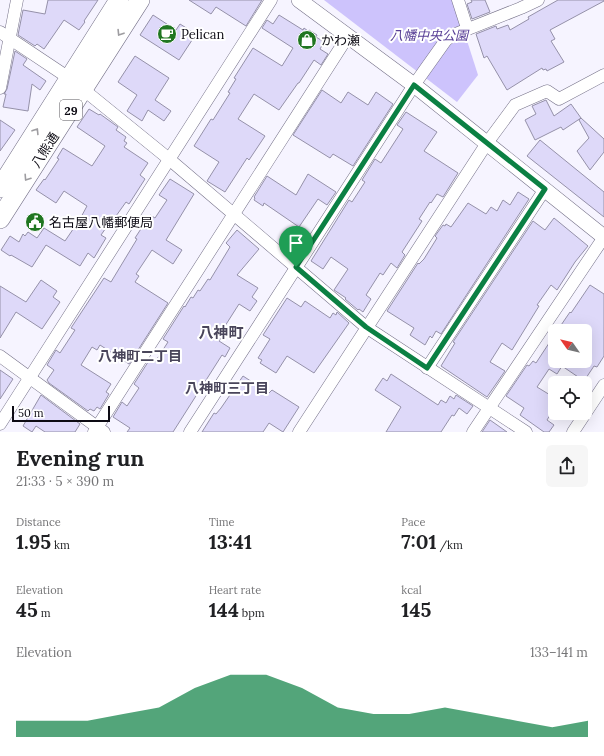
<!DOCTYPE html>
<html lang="en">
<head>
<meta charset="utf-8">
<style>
	body { margin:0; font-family:Lora,"Noto Sans JP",serif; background:#f6f6f6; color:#202124; height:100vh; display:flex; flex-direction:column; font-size:15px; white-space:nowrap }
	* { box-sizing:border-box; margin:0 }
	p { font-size:13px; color:#757577 }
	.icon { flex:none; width:22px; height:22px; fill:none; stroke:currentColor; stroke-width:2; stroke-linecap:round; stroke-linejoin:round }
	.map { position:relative; height:432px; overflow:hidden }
	.panel { display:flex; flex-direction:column; background:#fff; flex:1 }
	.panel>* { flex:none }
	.needle { width:26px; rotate:304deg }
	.buttons { position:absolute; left:548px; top:324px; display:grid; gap:8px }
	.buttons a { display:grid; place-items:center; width:44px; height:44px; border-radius:6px; background:#fff; box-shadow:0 4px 16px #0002; font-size:20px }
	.scale { position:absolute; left:12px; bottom:10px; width:98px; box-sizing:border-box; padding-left:4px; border:2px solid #0d0b14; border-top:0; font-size:11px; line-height:14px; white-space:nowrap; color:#0d0b14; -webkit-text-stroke:3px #fff; paint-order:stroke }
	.pin { position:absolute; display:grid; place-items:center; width:34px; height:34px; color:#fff; margin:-41px -17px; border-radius:50% 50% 50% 0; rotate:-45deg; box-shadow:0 0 4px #0007 }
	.pin .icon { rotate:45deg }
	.round { display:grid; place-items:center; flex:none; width:42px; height:42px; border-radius:6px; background:#f6f6f6 }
	.head { display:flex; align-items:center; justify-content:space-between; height:68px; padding:0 16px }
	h1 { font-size:22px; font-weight:800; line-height:30px }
	.metrics { display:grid; grid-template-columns:repeat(3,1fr); gap:6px; height:68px; padding:4px 16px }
	.metrics div { display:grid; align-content:center }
	.metrics b { font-size:20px; font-weight:800 }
	.metrics small { font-size:11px; font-weight:400 }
	.metrics p { font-size:11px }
	.chart { height:112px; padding:8px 16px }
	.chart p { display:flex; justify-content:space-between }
	.chart svg { width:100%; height:72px; margin-top:4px; fill:#0b8043; opacity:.7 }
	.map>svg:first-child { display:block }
</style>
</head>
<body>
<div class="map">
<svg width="604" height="432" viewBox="0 0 604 432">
	<rect width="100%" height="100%" fill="#f6f4ff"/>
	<polygon fill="#cdc3fc" points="324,0 454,0 478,75 457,102"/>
	<g fill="#ded9f9" stroke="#9591a9">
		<polygon points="48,0 98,0 84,21 85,22 79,30 64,20 44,49 37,44 35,46 18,35 23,10 45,14"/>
		<polygon points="189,0 262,0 246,26 216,7 211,14"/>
		<polygon points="471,0 485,0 490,12 472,19 467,4 472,2"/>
		<polygon points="558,0 604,0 604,1 550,30 555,39 551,41 564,62 547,71 546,69 543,70 542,68 507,90 487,56 484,58 476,34 496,26 497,29 508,25 510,30 529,19 528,17"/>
		<polygon points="153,15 176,30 180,24 196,34 179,60 140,35"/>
		<polygon points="279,15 303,30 304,28 308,31 309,30 317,35 316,37 324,42 320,49 328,54 321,65 314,60 299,83 298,83 279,110 254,94 238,119 265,136 249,160 247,158 225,192 207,181 219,162 194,146 211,119 213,120 230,93 228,92 236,79 234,78 253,48 282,66 293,48 262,28 267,20 273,24"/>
		<polygon points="15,51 27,59 23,65 46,81 40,90 32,84 28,111 3,107 6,94 4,94 7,89"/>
		<polygon points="135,56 169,78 155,100 171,111 164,121 148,110 142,121 127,111 137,95 118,82"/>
		<polygon points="322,90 341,103 348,92 368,105 376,92 393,104 353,166 333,154 330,158 293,135"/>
		<polygon points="546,100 554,116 571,104 581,118 604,139 604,152 590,170 577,151 589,138 579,120 581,118 563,130 561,127 535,140 525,120 536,114 532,106"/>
		<polygon points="89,109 99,115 100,114 118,127 116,130 126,137 124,141 127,143 124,147 148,163 140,175 145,179 129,204 126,202 116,216 115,215 101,235 106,238 94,258 88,253 80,266 46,245 32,267 11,255 10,256 1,250 10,236 19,242 23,234 25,236 28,232 37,238 44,228 65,241 80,219 87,206 64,191 56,203 36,190 44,179 45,180 59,159 57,158 63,148 92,166 105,146 77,127"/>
		<polygon points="406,112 437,132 424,151 458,173 443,197 437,194 431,203 430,202 419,219 422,221 402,252 405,255 397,268 391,263 383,275 380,273 366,295 371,299 363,312 359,309 358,310 345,299 346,298 334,290 348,269 331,257 323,269 311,261 349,200 352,202 365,182 362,180 375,159 381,163 403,129 397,125"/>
		<polygon points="0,120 15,130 0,151"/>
		<polygon points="540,140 604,192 604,217 527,156"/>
		<polygon points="308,174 336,192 327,205 318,199 299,227 264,203 263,206 254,200 255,198 254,197 267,176 296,195"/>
		<polygon points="170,179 194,194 166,240 182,250 173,264 152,250 136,274 139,276 135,282 168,303 129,364 100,345 97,350 92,347 81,365 111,384 106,392 109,394 100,409 97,407 94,411 90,409 88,411 49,383 47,380 54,370 47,365 56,350 60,353 75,330 71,328 104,278 111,282 137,239 135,238 150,215 155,218 167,200 159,195"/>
		<polygon points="518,192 529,199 441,334 436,331 432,338 430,336 425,345 410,335 414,328 387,311 418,263 419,264 424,259 437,238 435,236 443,225 445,226 446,224 451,227 468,203 486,214 491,207 497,211 503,200 510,205"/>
		<polygon points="554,218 588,246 575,262 557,290 551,285 537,305 539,306 512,350 502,343 490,362 505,371 487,397 441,366 455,343 453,342 533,221 545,230"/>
		<polygon points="237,230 259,249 237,275 258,288 252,297 257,301 250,311 239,304 225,326 228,328 219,341 230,348 225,357 222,355 173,432 127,432 130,428 113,417 122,402 127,406 139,388 134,384 150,359 155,362 168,342 163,339 184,306 185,307 191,297 193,298 198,290 200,291 208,279 210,280 230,247 226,243"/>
		<polygon points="41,280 57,291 53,297 60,302 42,329 16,312 0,338 0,286 26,302"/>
		<polygon points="590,285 604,294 604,356 597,367 594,366 584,381 562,366 557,374 549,369 537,387 555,398 555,407 547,420 554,425 549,432 544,432 520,415 524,408 506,396 527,365 529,366 533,361 536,363 555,334 555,361 585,361 585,331 557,331 570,312 571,313"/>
		<polygon points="287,298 301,307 305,301 330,318 333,313 336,315 337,312 349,323 314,373 287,356 276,373 260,363 262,360 258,358 270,339 263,335"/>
		<polygon points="0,370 13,379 0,399"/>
		<polygon points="391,374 438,405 441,400 446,403 450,396 454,399 456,395 473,406 467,414 459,408 454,416 452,415 441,432 386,432 401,407 375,390 383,378 387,381"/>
		<polygon points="243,376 269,393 272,390 299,407 283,432 269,423 263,432 202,432 214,413 216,414 221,408"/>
		<polygon points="41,395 80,424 75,432 45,432 36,426 32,432 23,426"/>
		<polygon points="490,420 507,432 482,432"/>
	</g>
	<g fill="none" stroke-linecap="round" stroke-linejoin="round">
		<g stroke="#757188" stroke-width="13">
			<g id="minor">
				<polyline points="458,0 467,28"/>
				<polyline points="0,32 69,78"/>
				<polyline points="0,88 17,0"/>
				<polyline points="84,90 169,159 366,327 526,432"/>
				<polyline points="0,356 104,432"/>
				<polyline points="427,368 545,189"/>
				<polyline points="0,424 271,0"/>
				<polyline points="94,432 348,36"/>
				<polyline points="190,432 414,85 446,40 453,35 521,8 538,0"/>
				<polyline points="299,432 487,143 515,105 547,91 559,99 604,75"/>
				<polyline points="473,432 604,237"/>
				<polyline points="573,432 604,385"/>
			</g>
		</g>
		<g stroke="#757188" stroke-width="16">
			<polyline id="tertiary" points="299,0 414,85 604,237"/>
		</g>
		<g stroke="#757188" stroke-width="20">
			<g id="primary">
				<polyline points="0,188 119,0"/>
				<polyline points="0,219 140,0"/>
			</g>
		</g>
		<use href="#minor" stroke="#fff" stroke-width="12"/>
		<use href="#tertiary" stroke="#fff" stroke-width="15"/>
		<use href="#primary" stroke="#fff" stroke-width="19"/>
	</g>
	<defs><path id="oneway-chevron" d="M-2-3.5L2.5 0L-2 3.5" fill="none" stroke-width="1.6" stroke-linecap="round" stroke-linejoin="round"/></defs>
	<g stroke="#9e9da1">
		<use href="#oneway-chevron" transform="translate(120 33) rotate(122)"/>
		<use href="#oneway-chevron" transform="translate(36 131) rotate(-58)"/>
		<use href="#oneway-chevron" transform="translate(27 178) rotate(123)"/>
	</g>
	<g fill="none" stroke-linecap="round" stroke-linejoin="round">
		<g stroke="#fff" stroke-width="8">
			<polygon id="route" points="414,85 545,189 427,368 366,327 296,267"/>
		</g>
		<use href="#route" stroke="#0b8043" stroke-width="5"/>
	</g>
	<defs>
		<g id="cafe-disc" transform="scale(1)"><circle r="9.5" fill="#207621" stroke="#fff"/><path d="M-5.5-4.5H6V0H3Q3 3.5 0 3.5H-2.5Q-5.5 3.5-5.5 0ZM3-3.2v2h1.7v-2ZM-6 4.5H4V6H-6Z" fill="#fff"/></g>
		<g id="shop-disc" transform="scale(1)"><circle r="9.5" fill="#207621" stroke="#fff"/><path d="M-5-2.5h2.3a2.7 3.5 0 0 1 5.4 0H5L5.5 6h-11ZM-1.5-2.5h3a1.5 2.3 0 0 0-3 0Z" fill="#fff"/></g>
		<g id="civic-disc" transform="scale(1)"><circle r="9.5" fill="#207621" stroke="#fff"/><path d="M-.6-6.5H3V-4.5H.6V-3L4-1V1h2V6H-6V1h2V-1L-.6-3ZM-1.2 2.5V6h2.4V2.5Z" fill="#fff"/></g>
	</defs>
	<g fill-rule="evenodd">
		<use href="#cafe-disc" x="167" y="34"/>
		<use href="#shop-disc" x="307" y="40"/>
		<use href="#civic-disc" x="35" y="222"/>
	</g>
	<g text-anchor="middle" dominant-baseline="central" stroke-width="4" stroke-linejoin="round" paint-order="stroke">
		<rect fill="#fff" stroke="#56545a" stroke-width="1" x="60" y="100" width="22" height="20" rx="3"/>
		<g font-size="12" font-weight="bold" fill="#0d0b14">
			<text x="71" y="110">29</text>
		</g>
		<g font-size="13" fill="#0d0b14" stroke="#fff" text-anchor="start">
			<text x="181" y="34">Pelican</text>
			<text x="321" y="40">かわ瀬</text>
			<text x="49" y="222">名古屋八幡郵便局</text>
		</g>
		<g font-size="13" font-style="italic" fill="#573d95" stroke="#fff">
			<text x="429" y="35">八幡中央公園</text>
		</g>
		<g font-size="13" fill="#0d0b14" stroke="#fff">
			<text transform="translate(45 150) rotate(-57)">八熊通</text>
		</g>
		<g font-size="14" font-weight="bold" fill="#49455a" stroke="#fff">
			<text x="140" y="356">八神町二丁目</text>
			<text x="227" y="388">八神町三丁目</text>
		</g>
		<g font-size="15" font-weight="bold" fill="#49455a" stroke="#fff">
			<text x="221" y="332">八神町</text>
		</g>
	</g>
</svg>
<div class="buttons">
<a><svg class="needle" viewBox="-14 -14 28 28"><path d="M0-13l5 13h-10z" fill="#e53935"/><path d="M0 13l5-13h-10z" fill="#757577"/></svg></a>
<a><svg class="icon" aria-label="locate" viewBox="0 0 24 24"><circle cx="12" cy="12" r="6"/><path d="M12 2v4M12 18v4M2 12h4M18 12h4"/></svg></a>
</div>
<div class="scale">50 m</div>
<div class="pin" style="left:296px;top:267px;background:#1e9e55"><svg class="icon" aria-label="arrive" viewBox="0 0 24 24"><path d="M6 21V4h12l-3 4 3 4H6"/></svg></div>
</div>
<section class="panel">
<div class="head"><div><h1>Evening run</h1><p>21:33 · 5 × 390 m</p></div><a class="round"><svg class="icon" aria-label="share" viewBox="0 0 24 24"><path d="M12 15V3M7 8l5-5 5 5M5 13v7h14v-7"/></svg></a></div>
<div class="metrics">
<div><p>Distance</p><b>1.95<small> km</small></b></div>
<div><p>Time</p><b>13:41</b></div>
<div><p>Pace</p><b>7:01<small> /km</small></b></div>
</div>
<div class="metrics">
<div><p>Elevation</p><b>45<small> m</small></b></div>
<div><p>Heart rate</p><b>144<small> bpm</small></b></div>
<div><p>kcal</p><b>145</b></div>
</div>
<div class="chart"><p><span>Elevation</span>133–141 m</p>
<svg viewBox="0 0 160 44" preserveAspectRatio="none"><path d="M0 44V34L10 34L20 34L30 30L40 26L50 14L60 6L70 6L80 14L90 26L100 30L110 30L120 26L130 30L140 34L150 38L160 34V44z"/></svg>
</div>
</section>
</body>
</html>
